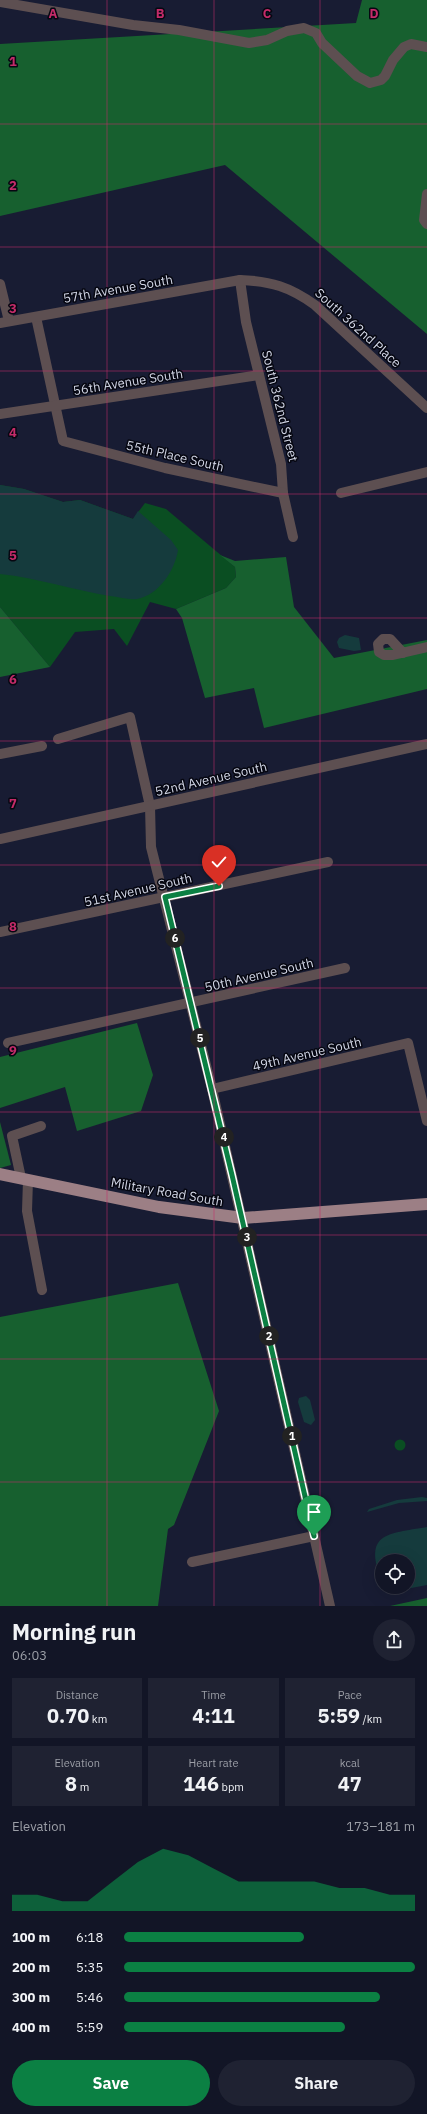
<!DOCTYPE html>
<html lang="en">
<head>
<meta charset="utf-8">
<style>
	body { margin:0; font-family:"IBM Plex Sans",sans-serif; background:#1f2232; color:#f1f3f6; height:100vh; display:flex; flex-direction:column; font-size:15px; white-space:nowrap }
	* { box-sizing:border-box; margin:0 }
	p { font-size:13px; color:#9c9fa7 }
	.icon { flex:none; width:22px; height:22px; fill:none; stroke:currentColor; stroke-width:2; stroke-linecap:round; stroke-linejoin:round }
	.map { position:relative; height:1606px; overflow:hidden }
	.drawer { display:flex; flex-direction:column; background:#121526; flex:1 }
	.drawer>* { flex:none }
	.tools { position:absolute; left:375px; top:1554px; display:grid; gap:8px }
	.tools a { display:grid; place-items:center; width:40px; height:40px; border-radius:50%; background:#121526; box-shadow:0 4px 16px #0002,0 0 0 1px #313443; font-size:20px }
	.pin { position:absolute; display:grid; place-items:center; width:34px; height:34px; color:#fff; margin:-41px -17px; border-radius:50% 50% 50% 0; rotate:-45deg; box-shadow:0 0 4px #0007 }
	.pin .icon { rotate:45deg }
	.km { position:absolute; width:20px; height:20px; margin:-10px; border-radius:50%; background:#222; color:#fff; font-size:11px; line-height:20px; text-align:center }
	.round { display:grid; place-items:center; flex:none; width:42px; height:42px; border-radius:21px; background:#1f2232 }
	.summary { display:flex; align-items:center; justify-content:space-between; height:68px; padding:0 12px }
	h1 { font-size:22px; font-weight:800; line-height:30px }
	.figures { display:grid; grid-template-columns:repeat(3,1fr); gap:6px; height:68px; padding:4px 12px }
	.figures div { display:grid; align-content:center; border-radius:0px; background:#1f2232; text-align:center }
	.figures b { font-size:20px; font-weight:800 }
	.figures small { font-size:11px; font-weight:400 }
	.figures p { font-size:11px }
	.chart { height:112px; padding:8px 12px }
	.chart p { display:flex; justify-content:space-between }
	.chart svg { width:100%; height:72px; margin-top:4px; fill:#0b8043; opacity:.7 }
	.cta { display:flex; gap:8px; margin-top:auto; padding:8px 12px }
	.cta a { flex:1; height:46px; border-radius:24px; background:#0b8043; color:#fff; font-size:16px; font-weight:800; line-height:46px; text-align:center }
	.cta a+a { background:#1f2232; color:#f1f3f6 }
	ul { padding:0 12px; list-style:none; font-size:13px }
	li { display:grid; grid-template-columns:64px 48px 1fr; align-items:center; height:30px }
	li i { height:10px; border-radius:5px; background:#0b8043 }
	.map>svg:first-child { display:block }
</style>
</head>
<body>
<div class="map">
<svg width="427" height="1606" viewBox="0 0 427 1606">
	<rect width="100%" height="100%" fill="#181c33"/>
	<g fill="#0a4e22">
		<polygon points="0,485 24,489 63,502 80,500 133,519 145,503 166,509 235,567 236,577 226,588 176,609 150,602 127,646 114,629 75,632 50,667 0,607"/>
		<circle cx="400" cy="1445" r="5.5"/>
	</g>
	<g fill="#17602f">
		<polygon points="362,0 427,0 427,334 225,165 0,216 0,44 356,23"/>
		<polygon points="220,555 235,561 286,557 294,607 334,658 427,640 427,689 264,728 254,688 205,698 182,618 176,609 226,588 236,577 235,567"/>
		<polygon points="0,607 50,667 0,677"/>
		<polygon points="137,1023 153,1075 141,1111 77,1131 65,1087 0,1108 0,1057"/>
		<polygon points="0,1122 11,1165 0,1168"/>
		<polygon points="178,1283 219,1411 174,1525 168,1529 158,1606 0,1606 0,1317"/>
		<polygon points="427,1598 427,1606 390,1606"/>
	</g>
	<g fill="#153b3d">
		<path d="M0 485 24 489 63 502 80 500 133 519 138 511 171 540 178 550C175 570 159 595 137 599 129 600 119 597 110 596 73 590 38 578 0 574Z"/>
		<polygon points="345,635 359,638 361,650 354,651 339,648 337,642 339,638"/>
		<polygon points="306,1396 310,1400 315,1420 311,1425 304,1422 298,1402 299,1398"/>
		<polygon points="422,1497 427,1498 427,1501 399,1503 367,1512 369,1509 397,1500"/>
		<path d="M427 1527V1585L401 1590 386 1587H408V1561H382V1582C363 1533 386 1534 427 1527Z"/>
	</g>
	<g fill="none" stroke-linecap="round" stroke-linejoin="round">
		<g stroke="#5d4f51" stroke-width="10">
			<polyline points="0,2 133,25 179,30 249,43 267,40 287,31 304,28 316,33 322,43 357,76 370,83 381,80 385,76 393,60 404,47 411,44 427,47"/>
			<polyline points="427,194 424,220 427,224"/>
			<polyline points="240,280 246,322 281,464 283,493 293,537"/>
			<polyline points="0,284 9,321"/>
			<polyline points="36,317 63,441 165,468 283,493"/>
			<path d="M0 323 240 280C271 281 290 287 315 305L427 408"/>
			<polyline points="0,414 259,375"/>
			<polyline points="341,493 427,472"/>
			<polyline points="403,653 390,639 383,639 378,644 379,652 384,655 393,655 427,647"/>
			<polyline points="58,739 130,717 150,806 151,847 212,1089 330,1606"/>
			<polyline points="0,754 42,746"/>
			<polyline points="0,839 427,744"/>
			<polyline points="0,932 328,862"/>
			<polyline points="8,1043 345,968"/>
			<polyline points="212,1089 408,1043 427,1121"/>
			<polyline points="21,1178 12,1136 41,1126"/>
			<polyline points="28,1180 27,1211 42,1290"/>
			<polyline points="192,1562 314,1536"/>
		</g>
		<polyline stroke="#9c7f85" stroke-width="12" points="0,1174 159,1207 243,1218 427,1204"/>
	</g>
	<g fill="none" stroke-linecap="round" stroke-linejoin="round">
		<g stroke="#fff" stroke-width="8">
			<polyline id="route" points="219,886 165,897 232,1175 314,1536"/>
		</g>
		<use href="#route" stroke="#0b8043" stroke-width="5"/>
	</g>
	<path fill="none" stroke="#c42b69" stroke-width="1" stroke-opacity="0.55" d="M107 0V1606M214 0V1606M320 0V1606M0 124H427M0 247H427M0 371H427M0 494H427M0 618H427M0 741H427M0 865H427M0 988H427M0 1112H427M0 1235H427M0 1359H427M0 1482H427"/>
	<g text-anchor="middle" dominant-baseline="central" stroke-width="3" stroke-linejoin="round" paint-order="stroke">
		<g font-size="13" fill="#d2d6e6" stroke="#060711">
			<text transform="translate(118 289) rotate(-10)">57th Avenue South</text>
			<text transform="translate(358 328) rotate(42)">South 362nd Place</text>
			<text transform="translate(128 382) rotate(-9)">56th Avenue South</text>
			<text transform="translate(280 406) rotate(76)">South 362nd Street</text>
			<text transform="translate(175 456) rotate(13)">55th Place South</text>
			<text transform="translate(211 779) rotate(-13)">52nd Avenue South</text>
			<text transform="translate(138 890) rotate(-13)">51st Avenue South</text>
			<text transform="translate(259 975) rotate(-13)">50th Avenue South</text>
			<text transform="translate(307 1054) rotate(-13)">49th Avenue South</text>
			<text transform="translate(167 1192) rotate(10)">Military Road South</text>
		</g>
	</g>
	<g font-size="13" text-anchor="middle" font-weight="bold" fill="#c42b69" stroke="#060711" stroke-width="3" stroke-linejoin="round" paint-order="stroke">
		<text x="53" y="18">A</text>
		<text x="160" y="18">B</text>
		<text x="267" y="18">C</text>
		<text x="374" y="18">D</text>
		<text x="13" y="66">1</text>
		<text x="13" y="190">2</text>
		<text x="13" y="313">3</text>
		<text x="13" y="437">4</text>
		<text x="13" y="560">5</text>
		<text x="13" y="684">6</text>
		<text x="13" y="808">7</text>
		<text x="13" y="931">8</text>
		<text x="13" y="1055">9</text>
	</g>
</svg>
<div class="tools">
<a><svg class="icon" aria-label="locate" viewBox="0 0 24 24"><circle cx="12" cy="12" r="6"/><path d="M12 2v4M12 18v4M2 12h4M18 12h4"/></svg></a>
</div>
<div class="pin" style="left:314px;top:1536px;background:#1e9e55"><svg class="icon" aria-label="arrive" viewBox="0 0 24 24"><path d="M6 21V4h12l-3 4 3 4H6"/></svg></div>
<div class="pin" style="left:219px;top:886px;background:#d93025"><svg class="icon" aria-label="check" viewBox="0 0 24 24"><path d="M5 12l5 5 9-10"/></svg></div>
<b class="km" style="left:292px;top:1436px">1</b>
<b class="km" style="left:269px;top:1336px">2</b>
<b class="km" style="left:247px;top:1237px">3</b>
<b class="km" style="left:224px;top:1137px">4</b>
<b class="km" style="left:200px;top:1038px">5</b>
<b class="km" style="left:175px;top:938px">6</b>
</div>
<section class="drawer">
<div class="summary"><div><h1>Morning run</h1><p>06:03</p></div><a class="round"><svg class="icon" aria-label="share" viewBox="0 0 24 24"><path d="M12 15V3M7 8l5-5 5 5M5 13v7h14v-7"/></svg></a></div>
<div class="figures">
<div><p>Distance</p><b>0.70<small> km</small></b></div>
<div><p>Time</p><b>4:11</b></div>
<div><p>Pace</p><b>5:59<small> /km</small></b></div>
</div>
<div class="figures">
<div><p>Elevation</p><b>8<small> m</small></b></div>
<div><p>Heart rate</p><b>146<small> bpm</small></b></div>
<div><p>kcal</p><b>47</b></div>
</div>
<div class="chart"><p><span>Elevation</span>173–181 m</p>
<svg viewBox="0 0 160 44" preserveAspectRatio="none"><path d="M0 44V34L10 34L20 38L30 38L40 26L50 14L60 6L70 10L80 18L90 26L100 26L110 26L120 26L130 30L140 30L150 34L160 34V44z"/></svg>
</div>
<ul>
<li><b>100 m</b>6:18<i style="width:62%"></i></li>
<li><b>200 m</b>5:35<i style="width:100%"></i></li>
<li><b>300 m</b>5:46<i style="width:88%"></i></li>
<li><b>400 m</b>5:59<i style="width:76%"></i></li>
</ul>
<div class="cta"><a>Save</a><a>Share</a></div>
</section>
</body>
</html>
